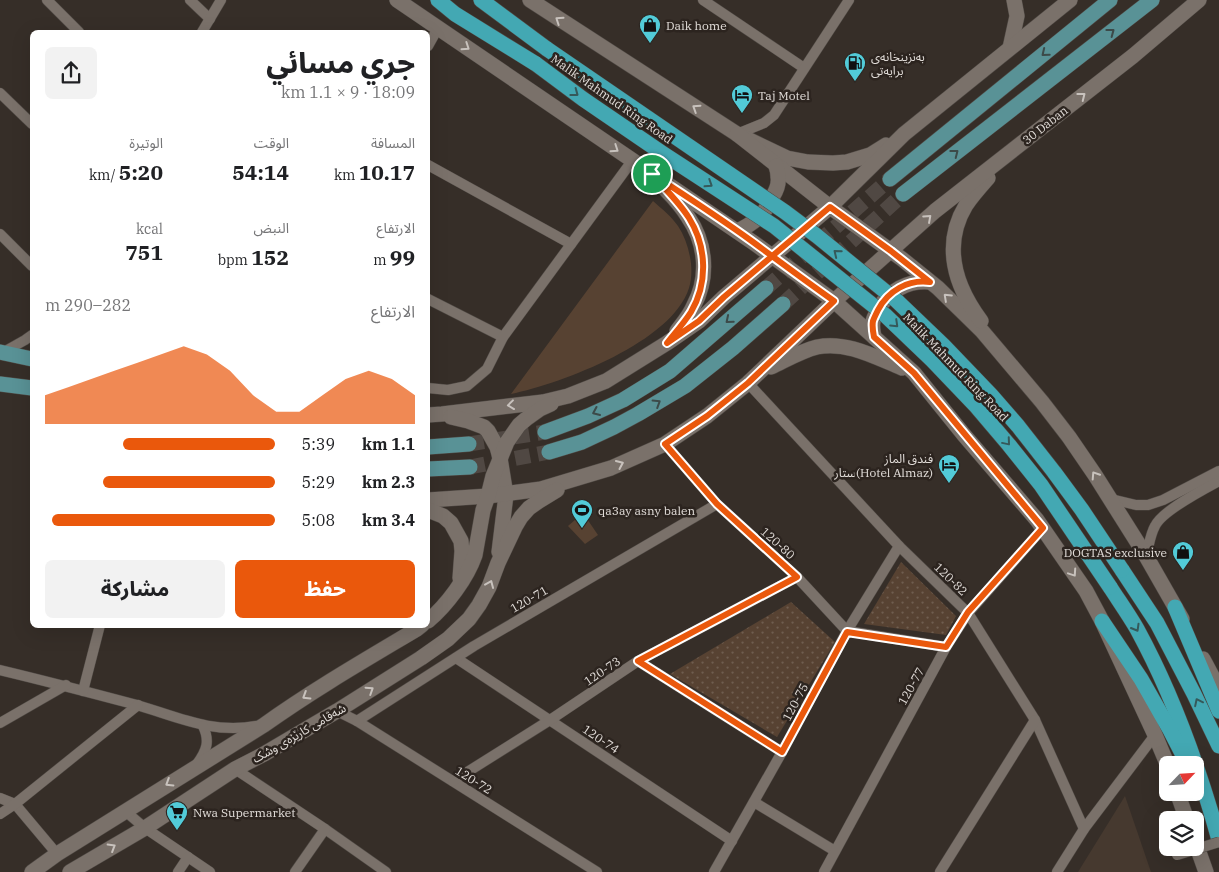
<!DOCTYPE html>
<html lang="ar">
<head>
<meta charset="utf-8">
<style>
	body { margin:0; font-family:"IBM Plex Serif","Noto Sans Arabic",serif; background:#f2f2f2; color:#202124; direction:rtl; height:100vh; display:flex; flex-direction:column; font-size:19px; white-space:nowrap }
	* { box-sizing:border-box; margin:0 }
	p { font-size:16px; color:#757577 }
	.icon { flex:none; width:28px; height:28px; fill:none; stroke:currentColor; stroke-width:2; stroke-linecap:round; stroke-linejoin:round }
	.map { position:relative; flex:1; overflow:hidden; direction:ltr }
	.details { position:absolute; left:30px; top:30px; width:400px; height:598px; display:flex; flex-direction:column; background:#fff; border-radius:8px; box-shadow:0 5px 20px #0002; direction:rtl }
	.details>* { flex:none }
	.needle { width:32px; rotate:65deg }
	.buttons { position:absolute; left:1159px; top:756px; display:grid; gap:10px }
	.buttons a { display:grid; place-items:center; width:45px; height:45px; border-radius:8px; background:#fff; box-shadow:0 5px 20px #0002; font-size:25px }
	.pin { position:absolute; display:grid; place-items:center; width:42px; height:42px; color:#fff; margin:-21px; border:2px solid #fff; border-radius:50%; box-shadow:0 1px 5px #0007 }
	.round { display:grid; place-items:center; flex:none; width:52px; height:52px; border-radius:8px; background:#f2f2f2 }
	.overview { display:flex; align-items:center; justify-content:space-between; height:85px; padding:0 15px }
	h1 { font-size:28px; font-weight:800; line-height:38px }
	.figures { display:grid; grid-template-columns:repeat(3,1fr); gap:8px; height:85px; padding:5px 15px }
	.figures div { display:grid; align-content:center }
	.figures b { font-size:21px; font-weight:800 }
	.figures small { font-size:14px; font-weight:400 }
	.figures p { font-size:14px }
	.chart { height:140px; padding:10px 15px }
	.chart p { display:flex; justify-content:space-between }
	.chart svg { width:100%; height:90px; margin-top:5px; fill:#ea580c; opacity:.7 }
	.action { display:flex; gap:10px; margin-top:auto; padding:10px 15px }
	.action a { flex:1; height:58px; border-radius:8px; background:#ea580c; color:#fff; font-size:20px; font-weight:800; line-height:58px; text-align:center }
	.action a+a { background:#f2f2f2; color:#202124 }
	ul { padding:0 15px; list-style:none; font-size:16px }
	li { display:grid; grid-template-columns:80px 60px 1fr; align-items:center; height:38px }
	li i { height:12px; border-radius:6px; background:#ea580c }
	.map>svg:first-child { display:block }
</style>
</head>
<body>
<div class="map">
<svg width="1219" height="872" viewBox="0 0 1219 872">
	<defs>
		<pattern id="park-dots" width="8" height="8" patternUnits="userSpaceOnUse" patternTransform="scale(1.25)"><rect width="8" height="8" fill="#574232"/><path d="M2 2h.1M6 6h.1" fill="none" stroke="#6f5d4f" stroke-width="1.8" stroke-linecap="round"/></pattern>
	</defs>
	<rect width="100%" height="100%" fill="#362e28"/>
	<polygon fill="#46392f" points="1125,796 1151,872 1078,872"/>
	<g fill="url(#park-dots)">
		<polygon points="901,562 956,616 946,635 864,624"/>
		<polygon points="791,602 835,642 777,737 670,674"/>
	</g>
	<g fill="#574232">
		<path d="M653 201C662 209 671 216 678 226 684 235 688 246 690 257 692 267 692 278 689 288 672 342 563 383 511 394Z"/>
		<polygon points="583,513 598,535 585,544 568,526"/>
	</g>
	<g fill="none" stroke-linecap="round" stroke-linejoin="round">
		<g stroke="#504843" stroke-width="15" stroke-dasharray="15 8" stroke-linecap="butt">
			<polyline points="766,288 890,179"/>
			<polyline points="783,304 903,194"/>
			<polyline points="469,444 545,432"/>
			<polyline points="470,467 549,452"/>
		</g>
		<g stroke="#504a45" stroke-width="11">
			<g id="street">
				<polyline points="47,0 79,32"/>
				<polyline points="190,0 210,19"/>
				<polyline points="703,0 804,68"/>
				<polyline points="202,32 221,0"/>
				<polyline points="428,46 438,28"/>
				<polyline points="0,93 32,124"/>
				<polyline points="737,134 764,123 774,115 849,0"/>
				<polyline points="428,165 571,244"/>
				<polyline points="0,234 32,266"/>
				<polyline points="428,299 503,337"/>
				<polyline points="2,353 25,340 32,335"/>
				<polyline points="748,383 899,546 968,613 1035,720 1084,829"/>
				<polyline points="428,388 448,390 467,386 487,369 503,337 632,161"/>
				<polyline points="665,444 717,504 797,577 847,631 946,647"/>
				<polyline points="1111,499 1136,505 1148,505 1163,500 1219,471"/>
				<path d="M1146 556C1149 546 1150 535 1155 526 1162 511 1204 489 1219 481"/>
				<polyline points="456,658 732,841"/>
				<polyline points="638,661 782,752"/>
				<path d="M0 670C46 681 92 693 137 705 178 717 212 734 256 726"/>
				<polyline points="83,691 100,625"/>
				<polyline points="337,711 357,721 597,872"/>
				<polyline points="357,721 474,646 717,504"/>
				<polyline points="0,723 66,685"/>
				<path d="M197 764C207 750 210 741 203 726"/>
				<polyline points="235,769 325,829 386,872"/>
				<polyline points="453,781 550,720 638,661 797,577"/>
				<polyline points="0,798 15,804 57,854"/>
				<polyline points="754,802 835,851"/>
				<polyline points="125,811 145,828 210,872"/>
				<polyline points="0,814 15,804 138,705"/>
				<polyline points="178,872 188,857"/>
				<polyline points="295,872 325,829"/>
				<polyline points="714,872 782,752 847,631 899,546"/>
				<polyline points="824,872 946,647 968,613 1043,528"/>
				<polyline points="940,872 1035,720"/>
				<polyline points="1057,872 1084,829 1155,735"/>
			</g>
		</g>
		<g stroke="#504a45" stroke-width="16">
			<g id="secondary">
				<polyline points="397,0 754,243 834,301 914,373 964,435 1037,520 1086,591 1102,621 1155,735 1168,766"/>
				<polyline points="530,0 737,134 787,158 808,162 833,163 847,162 870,155 886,145"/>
				<polyline points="1010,48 1017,16 1014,0"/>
				<polyline points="737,134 830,207 902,259 938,288 982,331 1042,402 1069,437 1095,475 1146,556 1182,619"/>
				<path d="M666 190C674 198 682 207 688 217 706 243 709 277 694 305 690 315 683 323 677 331"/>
				<path d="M737 231C754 224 766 213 773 196 776 191 779 183 778 177 778 174 777 169 776 166"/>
				<path d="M981 321C955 286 942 245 966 205 972 196 980 187 988 178"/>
				<path d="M874 337C873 332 872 326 873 321 874 317 876 314 878 310 888 291 908 280 930 282"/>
				<path d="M771 367C786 360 801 351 817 347 847 341 875 357 902 368"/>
				<polyline points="428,415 442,414 543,402 568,396 606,381 667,343 699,321 724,297 830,207 904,134 1070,0"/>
				<polyline points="451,417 468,421 484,427 488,431 497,447 500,458 506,495 499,552"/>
				<polyline points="428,500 488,496 541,489 611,468 665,444 707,416 748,383 834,301 935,211 1133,56 1199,0"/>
				<polyline points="428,510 443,516 451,523 461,541 462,551 460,578"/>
				<path d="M428 621C447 605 467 578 475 555L483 510 488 496 493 476 507 442 519 425 526 419 540 409 551 404"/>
				<polyline points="1203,659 1219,689"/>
				<polyline points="1177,792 1187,820"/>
				<polyline points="1195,841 1206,872"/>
				<path d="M32 872 57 854 264 725C313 690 365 660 417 629L422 625"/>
				<polyline points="70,872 145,828 235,769 264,754 337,711 421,658 448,639 469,619 479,605 489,587 498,563 515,527 521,517 529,508 539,501 557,490"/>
			</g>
		</g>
		<g stroke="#504a45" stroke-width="16">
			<g id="primary">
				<polyline points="890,179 1110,0"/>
				<polyline points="903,194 1152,0"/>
				<polyline points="0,352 32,359"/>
				<polyline points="0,384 32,388"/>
				<polyline points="545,432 588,416 623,400 670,371 766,288"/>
				<polyline points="428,447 469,444"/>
				<polyline points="549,452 582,442 614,427 638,414 685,386 733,348 783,304"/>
				<polyline points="428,469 470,467"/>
			</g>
		</g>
		<g stroke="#504a45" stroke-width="16">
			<g id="highway">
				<polyline points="438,0 455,14 536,64"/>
				<polyline points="481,0 547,49"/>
				<polyline points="1122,570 1157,623 1194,694 1219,746"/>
				<path d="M1110 587C1119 601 1129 615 1137 629 1173 695 1199 768 1219 840"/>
				<polyline points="1175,607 1219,711"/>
				<polyline points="1102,621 1141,679 1170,730 1186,761"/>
			</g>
		</g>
		<use href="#street" stroke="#7a716a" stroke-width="10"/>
		<use href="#secondary" stroke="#7a716a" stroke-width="15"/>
		<use href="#primary" stroke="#599296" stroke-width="15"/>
		<use href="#highway" stroke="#43a8b3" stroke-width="15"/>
		<g stroke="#504a45" stroke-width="11" stroke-linecap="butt">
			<polyline id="street-bridge" points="1177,855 1219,842"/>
		</g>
		<g stroke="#504a45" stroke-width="16" stroke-linecap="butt">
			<g id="highway-bridge">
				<polyline points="547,49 785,212 817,236 897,301 944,346 991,395 1018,426 1054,472 1082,510 1122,570"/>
				<polyline points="536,64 583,99 662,153 774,226 885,315 932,360 975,405 1009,445 1041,485 1110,587"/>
			</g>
		</g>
		<use href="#street-bridge" stroke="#7a716a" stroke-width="10"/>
		<use href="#highway-bridge" stroke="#43a8b3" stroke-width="15"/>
	</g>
	<defs><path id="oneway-chevron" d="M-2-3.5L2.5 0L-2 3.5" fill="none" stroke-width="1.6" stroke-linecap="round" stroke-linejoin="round" transform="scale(1.25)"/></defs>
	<g stroke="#c8c2bd">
		<use href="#oneway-chevron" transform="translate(559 20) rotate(-146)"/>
		<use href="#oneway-chevron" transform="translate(466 47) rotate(34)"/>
		<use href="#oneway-chevron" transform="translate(1082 96) rotate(-38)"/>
		<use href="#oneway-chevron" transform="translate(696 108) rotate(-147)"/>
		<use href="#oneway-chevron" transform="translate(615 149) rotate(34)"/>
		<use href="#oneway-chevron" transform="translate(928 218) rotate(-42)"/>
		<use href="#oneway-chevron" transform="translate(947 297) rotate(-137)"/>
		<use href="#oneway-chevron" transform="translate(511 405) rotate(173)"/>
		<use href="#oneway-chevron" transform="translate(620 464) rotate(-24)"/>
		<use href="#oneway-chevron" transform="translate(1095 475) rotate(-123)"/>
		<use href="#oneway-chevron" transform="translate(1073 573) rotate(56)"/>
		<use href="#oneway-chevron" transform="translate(490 584) rotate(-67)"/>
		<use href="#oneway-chevron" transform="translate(370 690) rotate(-33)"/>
		<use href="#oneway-chevron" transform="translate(306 696) rotate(148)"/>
		<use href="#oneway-chevron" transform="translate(169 783) rotate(148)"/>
		<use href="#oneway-chevron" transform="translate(112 847) rotate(-31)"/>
	</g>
	<g stroke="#3c4a49">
		<use href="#oneway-chevron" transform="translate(1111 32) rotate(-37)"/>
		<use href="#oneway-chevron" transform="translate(1045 53) rotate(141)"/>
		<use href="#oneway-chevron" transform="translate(955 153) rotate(-38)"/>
		<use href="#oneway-chevron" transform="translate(729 320) rotate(140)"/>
		<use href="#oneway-chevron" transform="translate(657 403) rotate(-32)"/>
		<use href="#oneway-chevron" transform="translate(596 412) rotate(156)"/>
	</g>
	<g stroke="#35595a">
		<use href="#oneway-chevron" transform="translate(575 93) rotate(37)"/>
		<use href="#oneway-chevron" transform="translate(709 184) rotate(33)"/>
		<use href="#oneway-chevron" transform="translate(837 253) rotate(-141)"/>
		<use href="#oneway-chevron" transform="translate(895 324) rotate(44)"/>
		<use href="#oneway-chevron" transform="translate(1007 442) rotate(50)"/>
		<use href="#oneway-chevron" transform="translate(1136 628) rotate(60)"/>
		<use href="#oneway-chevron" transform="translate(1198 702) rotate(-116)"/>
	</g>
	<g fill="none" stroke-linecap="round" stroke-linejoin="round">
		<g stroke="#fff" stroke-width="10">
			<path id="route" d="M652 174C686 196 720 218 753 242 780 262 807 282 834 301L748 383 707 416 665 444 717 504 797 577 638 661 782 752 847 632 946 647 968 612 1043 528 914 373 874 337C873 332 872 326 873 321 874 318 876 314 878 310 888 291 908 279 930 282L891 251 830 207 724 297 699 321 667 343C675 333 684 323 691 312 708 283 707 247 689 218 679 202 664 188 652 174"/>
		</g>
		<use href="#route" stroke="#ea580c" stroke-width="6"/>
	</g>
	<defs>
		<g id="shop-pin" transform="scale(1.125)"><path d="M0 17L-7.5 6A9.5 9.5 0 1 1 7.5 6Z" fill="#52cbd8" stroke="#2c241f"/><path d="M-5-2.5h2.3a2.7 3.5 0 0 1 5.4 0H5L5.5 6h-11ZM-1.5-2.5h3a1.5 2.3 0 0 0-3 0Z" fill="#111"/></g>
		<g id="fuel-pin" transform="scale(1.125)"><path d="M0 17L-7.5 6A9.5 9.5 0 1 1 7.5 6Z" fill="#52cbd8" stroke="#2c241f"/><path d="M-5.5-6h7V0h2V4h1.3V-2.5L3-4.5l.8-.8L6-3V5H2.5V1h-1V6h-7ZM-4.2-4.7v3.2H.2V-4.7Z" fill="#111"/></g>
		<g id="hotel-pin" transform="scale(1.125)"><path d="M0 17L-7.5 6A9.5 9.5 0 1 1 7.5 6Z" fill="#52cbd8" stroke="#2c241f"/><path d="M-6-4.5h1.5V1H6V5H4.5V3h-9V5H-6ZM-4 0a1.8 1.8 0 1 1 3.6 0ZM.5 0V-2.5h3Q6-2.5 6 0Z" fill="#111"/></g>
		<g id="stadium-pin" transform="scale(1.125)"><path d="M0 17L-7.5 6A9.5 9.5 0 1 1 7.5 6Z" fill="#52cbd8" stroke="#2c241f"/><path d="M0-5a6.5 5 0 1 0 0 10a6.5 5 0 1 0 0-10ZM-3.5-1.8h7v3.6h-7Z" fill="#111"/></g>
		<g id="supermarket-pin" transform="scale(1.125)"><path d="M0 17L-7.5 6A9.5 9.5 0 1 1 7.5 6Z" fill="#52cbd8" stroke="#2c241f"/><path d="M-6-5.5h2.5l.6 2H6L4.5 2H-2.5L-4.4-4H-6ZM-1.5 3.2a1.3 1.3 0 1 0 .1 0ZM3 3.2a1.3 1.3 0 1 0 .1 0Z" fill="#111"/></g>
	</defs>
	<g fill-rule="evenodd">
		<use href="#shop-pin" x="650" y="25"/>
		<use href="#fuel-pin" x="855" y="63"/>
		<use href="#hotel-pin" x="742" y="95"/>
		<use href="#hotel-pin" x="949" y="465"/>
		<use href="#stadium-pin" x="582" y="510"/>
		<use href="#shop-pin" x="1183" y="552"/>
		<use href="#supermarket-pin" x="177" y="812"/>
	</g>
	<g text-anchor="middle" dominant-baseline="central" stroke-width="5" stroke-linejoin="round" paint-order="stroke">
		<g font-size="12" fill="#e2ddd9" stroke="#2c241f" text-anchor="start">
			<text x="666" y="25">Daik home</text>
			<text x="871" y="56">بەنزینخانەی<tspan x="871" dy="14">برایەتی</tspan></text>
			<text x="758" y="95">Taj Motel</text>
			<text x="933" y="458" text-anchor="end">فندق الماز<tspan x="933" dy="14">ستار(Hotel Almaz)</tspan></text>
			<text x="598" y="510">qa3ay asny balen</text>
			<text x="1167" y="552" text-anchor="end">DOGTAS exclusive</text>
			<text x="193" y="812">Nwa Supermarket</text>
		</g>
		<g font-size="12" fill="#e2ddd9" stroke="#2c241f">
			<text transform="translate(612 99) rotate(35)">Malik Mahmud Ring Road</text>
			<text transform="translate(1045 125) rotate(-38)">30 Daban</text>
			<text transform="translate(956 367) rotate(46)">Malik Mahmud Ring Road</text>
			<text transform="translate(778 543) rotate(42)">120-80</text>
			<text transform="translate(951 579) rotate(44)">120-82</text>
			<text transform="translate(529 599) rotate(-30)">120-71</text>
			<text transform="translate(602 671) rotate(-34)">120-73</text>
			<text transform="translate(911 686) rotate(-61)">120-77</text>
			<text transform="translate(795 702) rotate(-62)">120-75</text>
			<text transform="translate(299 733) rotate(-30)">شەقامی کارێزەی وشک</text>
			<text transform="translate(601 739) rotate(34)">120-74</text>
			<text transform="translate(474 780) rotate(32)">120-72</text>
		</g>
	</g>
</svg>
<div class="buttons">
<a><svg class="needle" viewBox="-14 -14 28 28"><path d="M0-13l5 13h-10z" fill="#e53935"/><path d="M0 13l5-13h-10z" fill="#757577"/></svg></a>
<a><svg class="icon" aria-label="layers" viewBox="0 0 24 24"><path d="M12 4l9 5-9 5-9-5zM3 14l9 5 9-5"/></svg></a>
</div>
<div class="pin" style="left:652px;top:174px;background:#1e9e55"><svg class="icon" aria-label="arrive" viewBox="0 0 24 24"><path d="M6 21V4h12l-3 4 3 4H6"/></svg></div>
<section class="details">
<div class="overview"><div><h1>جري مسائي</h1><p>18:09 · 9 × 1.1 km</p></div><a class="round"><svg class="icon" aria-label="share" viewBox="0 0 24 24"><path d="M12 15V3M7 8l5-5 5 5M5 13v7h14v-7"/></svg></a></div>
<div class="figures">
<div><p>المسافة</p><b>10.17<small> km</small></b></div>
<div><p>الوقت</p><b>54:14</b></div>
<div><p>الوتيرة</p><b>5:20<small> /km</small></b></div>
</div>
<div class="figures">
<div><p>الارتفاع</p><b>99<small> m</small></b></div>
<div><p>النبض</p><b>152<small> bpm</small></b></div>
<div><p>kcal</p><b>751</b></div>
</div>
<div class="chart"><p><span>الارتفاع</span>282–290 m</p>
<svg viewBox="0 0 160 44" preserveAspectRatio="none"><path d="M0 44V30L10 26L20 22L30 18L40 14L50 10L60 6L70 10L80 18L90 30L100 38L110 38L120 30L130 22L140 18L150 22L160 30V44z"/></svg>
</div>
<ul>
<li><b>1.1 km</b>5:39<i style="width:66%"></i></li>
<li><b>2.3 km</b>5:29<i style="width:75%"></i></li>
<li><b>3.4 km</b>5:08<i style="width:97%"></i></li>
</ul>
<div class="action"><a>حفظ</a><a>مشاركة</a></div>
</section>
</div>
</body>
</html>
